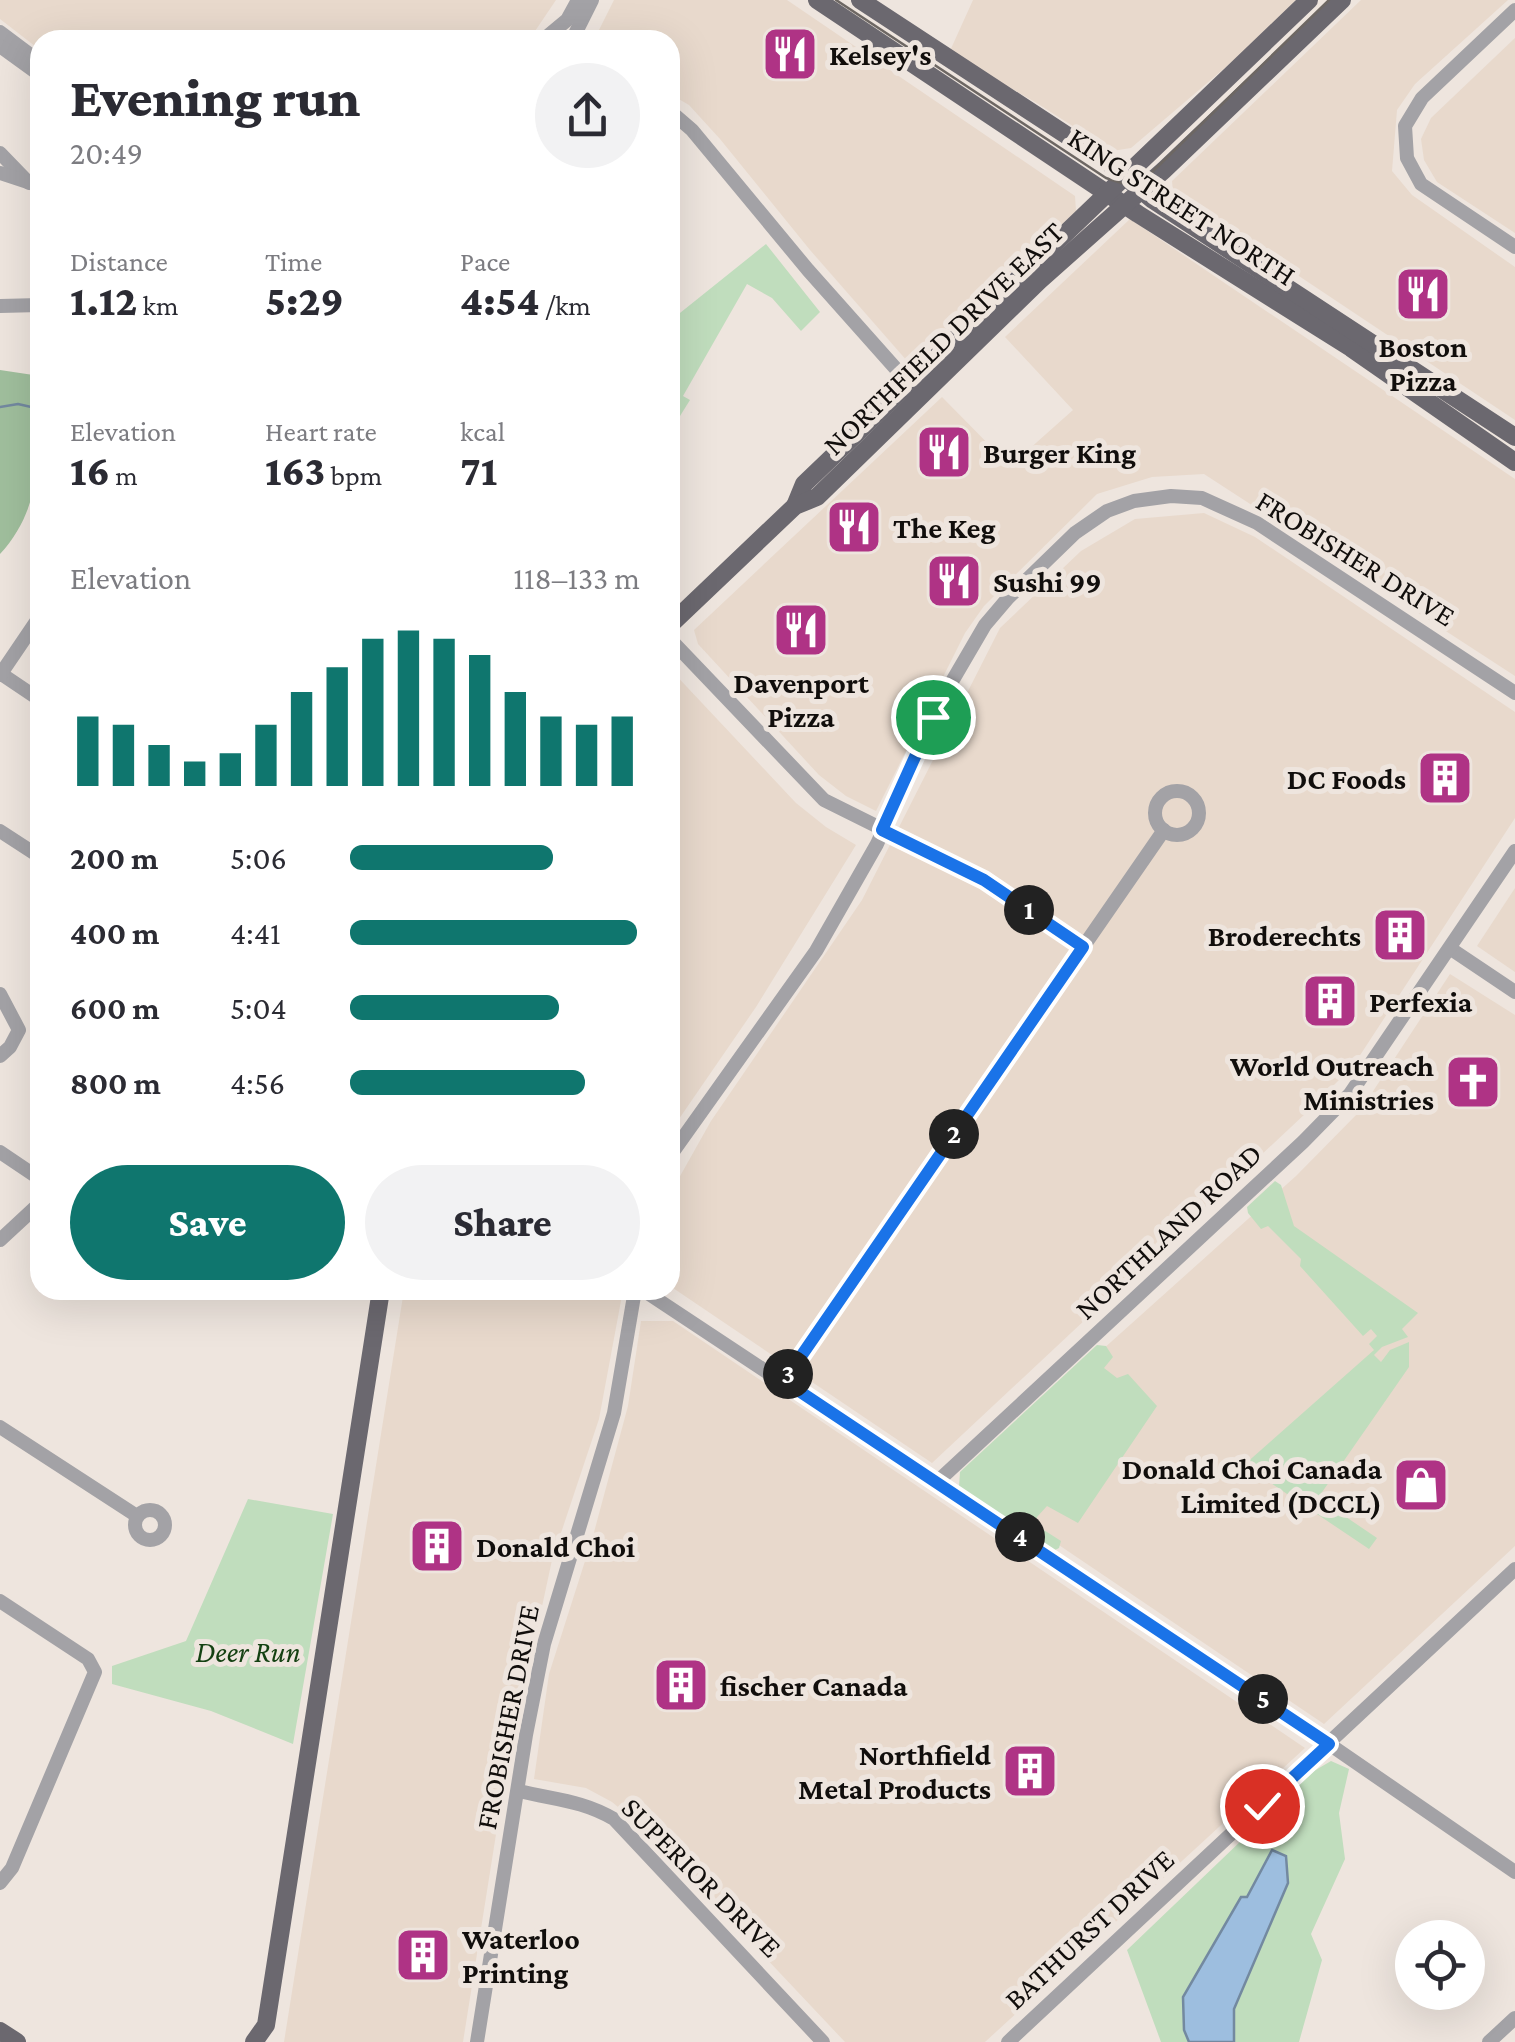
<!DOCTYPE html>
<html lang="en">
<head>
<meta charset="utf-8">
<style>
	body { margin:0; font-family:"Crimson Pro",serif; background:#f2f2f3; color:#2b2b33; height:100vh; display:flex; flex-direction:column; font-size:38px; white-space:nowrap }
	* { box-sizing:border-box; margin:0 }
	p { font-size:32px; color:#7c7c81 }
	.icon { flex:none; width:55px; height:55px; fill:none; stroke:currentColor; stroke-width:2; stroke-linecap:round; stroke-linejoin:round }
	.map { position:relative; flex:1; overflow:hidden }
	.panel { position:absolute; left:30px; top:30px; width:650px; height:1270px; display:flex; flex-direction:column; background:#fff; border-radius:30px; box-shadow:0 10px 40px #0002 }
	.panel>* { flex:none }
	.tools { position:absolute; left:1395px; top:1920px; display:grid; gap:20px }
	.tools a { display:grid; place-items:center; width:90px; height:90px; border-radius:50%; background:#fff; box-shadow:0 10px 40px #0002; font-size:50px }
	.pin { position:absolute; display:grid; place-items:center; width:85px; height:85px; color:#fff; margin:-42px; border:5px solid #fff; border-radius:50%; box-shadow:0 2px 10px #0007 }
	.km { position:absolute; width:50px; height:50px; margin:-25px; border-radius:50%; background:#222; color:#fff; font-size:28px; line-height:50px; text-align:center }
	.round { display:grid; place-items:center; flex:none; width:105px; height:105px; border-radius:52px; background:#f2f2f3 }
	.head { display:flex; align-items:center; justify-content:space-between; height:170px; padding:0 40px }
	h1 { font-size:55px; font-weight:800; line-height:75px }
	.figures { display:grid; grid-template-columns:repeat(3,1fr); gap:15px; height:170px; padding:10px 40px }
	.figures div { display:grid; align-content:center }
	.figures b { font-size:42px; font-weight:800 }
	.figures small { font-size:28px; font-weight:400 }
	.figures p { font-size:28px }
	.chart { height:280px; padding:20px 40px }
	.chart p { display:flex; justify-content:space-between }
	.chart svg { width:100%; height:180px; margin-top:10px; stroke:#0f766e; stroke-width:6 }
	.action { display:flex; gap:20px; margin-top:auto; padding:20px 40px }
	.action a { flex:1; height:115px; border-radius:60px; background:#0f766e; color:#fff; font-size:40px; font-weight:800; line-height:115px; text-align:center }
	.action a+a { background:#f2f2f3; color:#2b2b33 }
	ul { padding:0 40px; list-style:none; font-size:32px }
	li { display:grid; grid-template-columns:160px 120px 1fr; align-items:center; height:75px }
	li i { height:25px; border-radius:12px; background:#0f766e }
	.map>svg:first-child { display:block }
</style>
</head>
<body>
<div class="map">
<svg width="1515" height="2042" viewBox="0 0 1515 2042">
	<rect width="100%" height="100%" fill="#eee5de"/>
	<g fill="#e8d9cc">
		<polygon points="0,0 556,0 529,40 40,40 40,50 0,19"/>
		<polygon points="614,0 787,0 1075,196 1076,211 918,359 908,362 810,250 720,139 689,105 670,94 670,40 594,40"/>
		<polygon points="973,0 1296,0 1240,55 1131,148 1112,151 1035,102 949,53"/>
		<polygon points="1361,0 1508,0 1415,84 1397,110 1392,171 1412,195 1515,267 1515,420 1173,192 1172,181"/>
		<polygon points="1515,38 1515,233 1437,182 1424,160 1421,139 1431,118"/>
		<polygon points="1130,219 1515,479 1515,676 1204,474 1152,477 1097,494 984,606 965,633 876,811 846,796 819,775 698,644 694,630 942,397 1010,466 1073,410 1005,337"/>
		<polygon points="1204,513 1255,537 1515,712 1515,818 1353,1066 1306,1113 932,1463 670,1286 670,1194 711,1121 862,900 1000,628 1081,551 1135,519"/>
		<polygon points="671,670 796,803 826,827 856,845 756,1007 670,1132"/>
		<polygon points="1515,888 1515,972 1477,946"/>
		<polygon points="1450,974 1515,1015 1515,1546 1324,1724 967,1483 1092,1359 1296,1176 1360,1111"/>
		<polygon points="404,1290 623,1290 599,1419 552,1560 504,1784 463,2042 284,2042"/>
		<polygon points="641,1321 673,1321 1305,1748 985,2042 845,2042 642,1827 612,1802 586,1788 534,1779 549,1674 593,1536 628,1406"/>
	</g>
	<g fill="#c0ddbd">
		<polygon points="766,244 820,312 801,331 772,298 747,284 683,396 690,400 670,432 670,321"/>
		<polygon points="1275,1181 1281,1185 1294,1226 1418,1313 1402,1329 1408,1337 1382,1347 1374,1355 1381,1362 1390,1350 1409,1342 1409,1367 1318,1498 1377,1538 1369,1549 1244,1465 1374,1350 1369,1344 1377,1336 1371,1329 1363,1336 1300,1266 1301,1259 1268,1226 1261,1229 1248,1213 1247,1207"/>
		<polygon points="1097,1345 1106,1346 1113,1357 1104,1368 1117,1378 1128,1374 1157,1406 1078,1523 1047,1506 1037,1517 1036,1525 1061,1541 1059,1548 1053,1551 966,1494 959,1487 960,1472"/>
		<polygon points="248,1499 333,1514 293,1744 211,1711 112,1684 112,1666 186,1641"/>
		<polygon points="1331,1761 1349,1769 1339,1813 1345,1859 1311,1934 1322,1960 1299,2042 1161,2042 1127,1950 1314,1771"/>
	</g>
	<path fill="#a0bf9d" d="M0 370 40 376C40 439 46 505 0 554Z"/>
	<polygon fill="#9dbedf" stroke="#7389a0" stroke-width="2.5" points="1272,1850 1286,1856 1288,1883 1234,2009 1234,2042 1189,2042 1184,2030 1183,1997 1241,1897 1247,1897"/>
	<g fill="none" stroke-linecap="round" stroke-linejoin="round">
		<polyline stroke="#7389a0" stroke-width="2.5" points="0,407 18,404 40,409"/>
		<g stroke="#a3a2a6" stroke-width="14">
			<polyline points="1515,10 1422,98 1405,126 1407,158 1421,184 1515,247"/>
			<polyline points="0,32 40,62"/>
			<polyline points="549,35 567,20 578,0"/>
			<polyline points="572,40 592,0"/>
			<polyline points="0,46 40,75"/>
			<polyline points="670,111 692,130 808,270 913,388"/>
			<polyline points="0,153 29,183"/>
			<polyline points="0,173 40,186"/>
			<polyline points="0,306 40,305"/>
			<polyline points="670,639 824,800 985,880 1083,947"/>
			<polyline points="0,673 40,700"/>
			<polyline points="0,675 40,616"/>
			<circle cx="1177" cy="813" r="22"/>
			<polyline points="0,831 40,857"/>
			<polyline points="1451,949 1515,992"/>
			<polyline points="0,994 19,1030 10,1047 0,1056"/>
			<polyline points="0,1152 40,1179"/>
			<polyline points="670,1156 816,951 877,844 940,702 985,625 1008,598 1075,533 1107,511 1134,501 1171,496 1202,498 1257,523 1515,693"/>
			<polyline points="0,1240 40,1203"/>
			<polyline points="643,1290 1329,1744 1515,1872"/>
			<polyline points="783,1381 1164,830"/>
			<polyline points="0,1427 137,1516"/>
			<polyline points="937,1482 1303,1142 1350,1094 1515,851"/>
			<circle cx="150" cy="1525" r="15"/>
			<polyline points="0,1601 88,1659 95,1672 12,1868 0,1883"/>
			<path d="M519 1791C555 1800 581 1800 614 1819L823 2042"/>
			<polyline points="477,2042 526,1735 544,1644 614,1413 635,1290"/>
			<polyline points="1008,2042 1515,1569"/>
			<polyline points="1489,2042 1515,2018"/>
		</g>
		<g stroke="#6b686f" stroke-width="18">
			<polyline points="817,0 1138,214 1351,348 1515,462"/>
			<polyline points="860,0 1109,163 1153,200 1515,437"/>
			<polyline points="795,506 804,484 1309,0"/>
			<polyline points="670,625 795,506 817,497 1039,281 1164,170 1342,0"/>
			<polyline points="0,2031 17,2042"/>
			<polyline points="254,2042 266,2025 381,1290"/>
		</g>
		<polyline stroke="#6d6763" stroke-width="2.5" points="836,0 1106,178 1125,184 1149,175 1329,0"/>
	</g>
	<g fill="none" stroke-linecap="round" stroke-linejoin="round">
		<g stroke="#fff" stroke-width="20">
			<polyline id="route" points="933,717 882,830 984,880 1083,947 784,1381 1329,1744 1262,1806"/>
		</g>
		<use href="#route" stroke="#1a73e8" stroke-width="12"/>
	</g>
	<defs>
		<g id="restaurant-square" transform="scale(2.875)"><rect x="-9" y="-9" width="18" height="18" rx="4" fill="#af3385" stroke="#eee5de"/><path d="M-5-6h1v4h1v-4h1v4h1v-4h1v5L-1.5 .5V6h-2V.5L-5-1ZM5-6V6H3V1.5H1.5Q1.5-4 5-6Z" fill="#fff"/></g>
		<g id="building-square" transform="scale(2.875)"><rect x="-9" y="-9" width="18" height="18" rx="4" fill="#af3385" stroke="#eee5de"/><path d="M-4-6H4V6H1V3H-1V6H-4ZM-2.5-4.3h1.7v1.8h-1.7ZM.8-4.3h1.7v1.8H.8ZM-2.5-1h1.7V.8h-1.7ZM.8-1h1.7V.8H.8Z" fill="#fff"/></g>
		<g id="church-square" transform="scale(2.875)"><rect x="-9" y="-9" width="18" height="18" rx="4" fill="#af3385" stroke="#eee5de"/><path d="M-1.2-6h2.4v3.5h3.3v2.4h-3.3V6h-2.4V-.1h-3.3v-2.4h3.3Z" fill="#fff"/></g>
		<g id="shop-square" transform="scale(2.875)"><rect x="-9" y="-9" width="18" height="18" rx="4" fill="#af3385" stroke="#eee5de"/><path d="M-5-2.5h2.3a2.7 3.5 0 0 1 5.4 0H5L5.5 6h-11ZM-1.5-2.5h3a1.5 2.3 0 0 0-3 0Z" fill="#fff"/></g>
	</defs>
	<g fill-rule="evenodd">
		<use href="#restaurant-square" x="790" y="54"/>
		<use href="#restaurant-square" x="1423" y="294"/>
		<use href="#restaurant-square" x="944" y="452"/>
		<use href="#restaurant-square" x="854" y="527"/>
		<use href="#restaurant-square" x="954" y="581"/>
		<use href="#restaurant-square" x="801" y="630"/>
		<use href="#building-square" x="1445" y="778"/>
		<use href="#building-square" x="1400" y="935"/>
		<use href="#building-square" x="1330" y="1001"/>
		<use href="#church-square" x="1473" y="1082"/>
		<use href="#shop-square" x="1421" y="1485"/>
		<use href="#building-square" x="437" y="1546"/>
		<use href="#building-square" x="681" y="1685"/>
		<use href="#building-square" x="1030" y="1771"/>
		<use href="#building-square" x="423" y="1955"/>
	</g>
	<g text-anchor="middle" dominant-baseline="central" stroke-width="10" stroke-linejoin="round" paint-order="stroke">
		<g font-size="30" font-weight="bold" fill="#110e0c" stroke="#eee5de" text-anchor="start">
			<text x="829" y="54">Kelsey's</text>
			<text x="1423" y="346" text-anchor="middle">Boston<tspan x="1423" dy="34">Pizza</tspan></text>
			<text x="983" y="452">Burger King</text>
			<text x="893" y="527">The Keg</text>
			<text x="993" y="581">Sushi 99</text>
			<text x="801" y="682" text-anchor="middle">Davenport<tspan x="801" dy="34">Pizza</tspan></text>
			<text x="1406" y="778" text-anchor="end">DC Foods</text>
			<text x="1361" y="935" text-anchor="end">Broderechts</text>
			<text x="1369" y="1001">Perfexia</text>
			<text x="1434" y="1065" text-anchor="end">World Outreach<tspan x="1434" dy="34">Ministries</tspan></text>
			<text x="1382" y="1468" text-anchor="end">Donald Choi Canada<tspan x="1382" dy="34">Limited (DCCL)</tspan></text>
			<text x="476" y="1546">Donald Choi</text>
			<text x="720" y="1685">fischer Canada</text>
			<text x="991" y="1754" text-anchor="end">Northfield<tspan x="991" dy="34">Metal Products</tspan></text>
			<text x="462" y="1938">Waterloo<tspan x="462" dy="34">Printing</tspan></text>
		</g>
		<g font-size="30" fill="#110e0c" stroke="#eee5de">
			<text transform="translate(1182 206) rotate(33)">KING STREET NORTH</text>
			<text transform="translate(943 338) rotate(-44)">NORTHFIELD DRIVE EAST</text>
			<text transform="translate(1356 558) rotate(32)">FROBISHER DRIVE</text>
			<text transform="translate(1168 1231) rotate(-43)">NORTHLAND ROAD</text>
			<text transform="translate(507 1717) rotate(-79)">FROBISHER DRIVE</text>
			<text transform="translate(702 1877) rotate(45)">SUPERIOR DRIVE</text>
			<text transform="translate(1089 1929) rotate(-43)">BATHURST DRIVE</text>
		</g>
		<g font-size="30" font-style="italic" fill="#144112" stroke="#eee5de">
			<text x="248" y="1651">Deer Run</text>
		</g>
	</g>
</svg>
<div class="tools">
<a><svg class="icon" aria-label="locate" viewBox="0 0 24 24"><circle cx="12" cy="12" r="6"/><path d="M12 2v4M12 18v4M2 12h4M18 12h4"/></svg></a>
</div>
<div class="pin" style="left:933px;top:717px;background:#1e9e55"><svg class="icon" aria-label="arrive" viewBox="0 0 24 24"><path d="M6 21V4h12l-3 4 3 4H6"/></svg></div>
<div class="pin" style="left:1262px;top:1806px;background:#d93025"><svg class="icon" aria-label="check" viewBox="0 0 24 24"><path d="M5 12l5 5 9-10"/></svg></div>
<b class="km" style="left:1029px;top:910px">1</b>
<b class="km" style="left:954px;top:1134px">2</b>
<b class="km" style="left:788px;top:1374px">3</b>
<b class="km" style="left:1020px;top:1537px">4</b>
<b class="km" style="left:1263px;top:1699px">5</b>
<section class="panel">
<div class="head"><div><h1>Evening run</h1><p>20:49</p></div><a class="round"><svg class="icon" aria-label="share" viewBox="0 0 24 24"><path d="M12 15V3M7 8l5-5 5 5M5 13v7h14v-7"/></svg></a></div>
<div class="figures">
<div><p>Distance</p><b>1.12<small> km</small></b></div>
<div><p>Time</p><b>5:29</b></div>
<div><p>Pace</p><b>4:54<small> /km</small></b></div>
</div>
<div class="figures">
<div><p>Elevation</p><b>16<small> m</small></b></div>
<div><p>Heart rate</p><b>163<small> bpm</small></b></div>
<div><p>kcal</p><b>71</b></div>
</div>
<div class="chart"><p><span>Elevation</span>118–133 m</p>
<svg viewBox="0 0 160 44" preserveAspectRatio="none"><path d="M5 44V27M15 44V29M25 44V34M35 44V38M45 44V36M55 44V29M65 44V21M75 44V15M85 44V8M95 44V6M105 44V8M115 44V12M125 44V21M135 44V27M145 44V29M155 44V27"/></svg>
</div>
<ul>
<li><b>200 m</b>5:06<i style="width:70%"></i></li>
<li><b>400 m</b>4:41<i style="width:99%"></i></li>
<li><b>600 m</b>5:04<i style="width:72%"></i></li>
<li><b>800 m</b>4:56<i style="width:81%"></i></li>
</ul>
<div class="action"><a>Save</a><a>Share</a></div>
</section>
</div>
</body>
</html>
